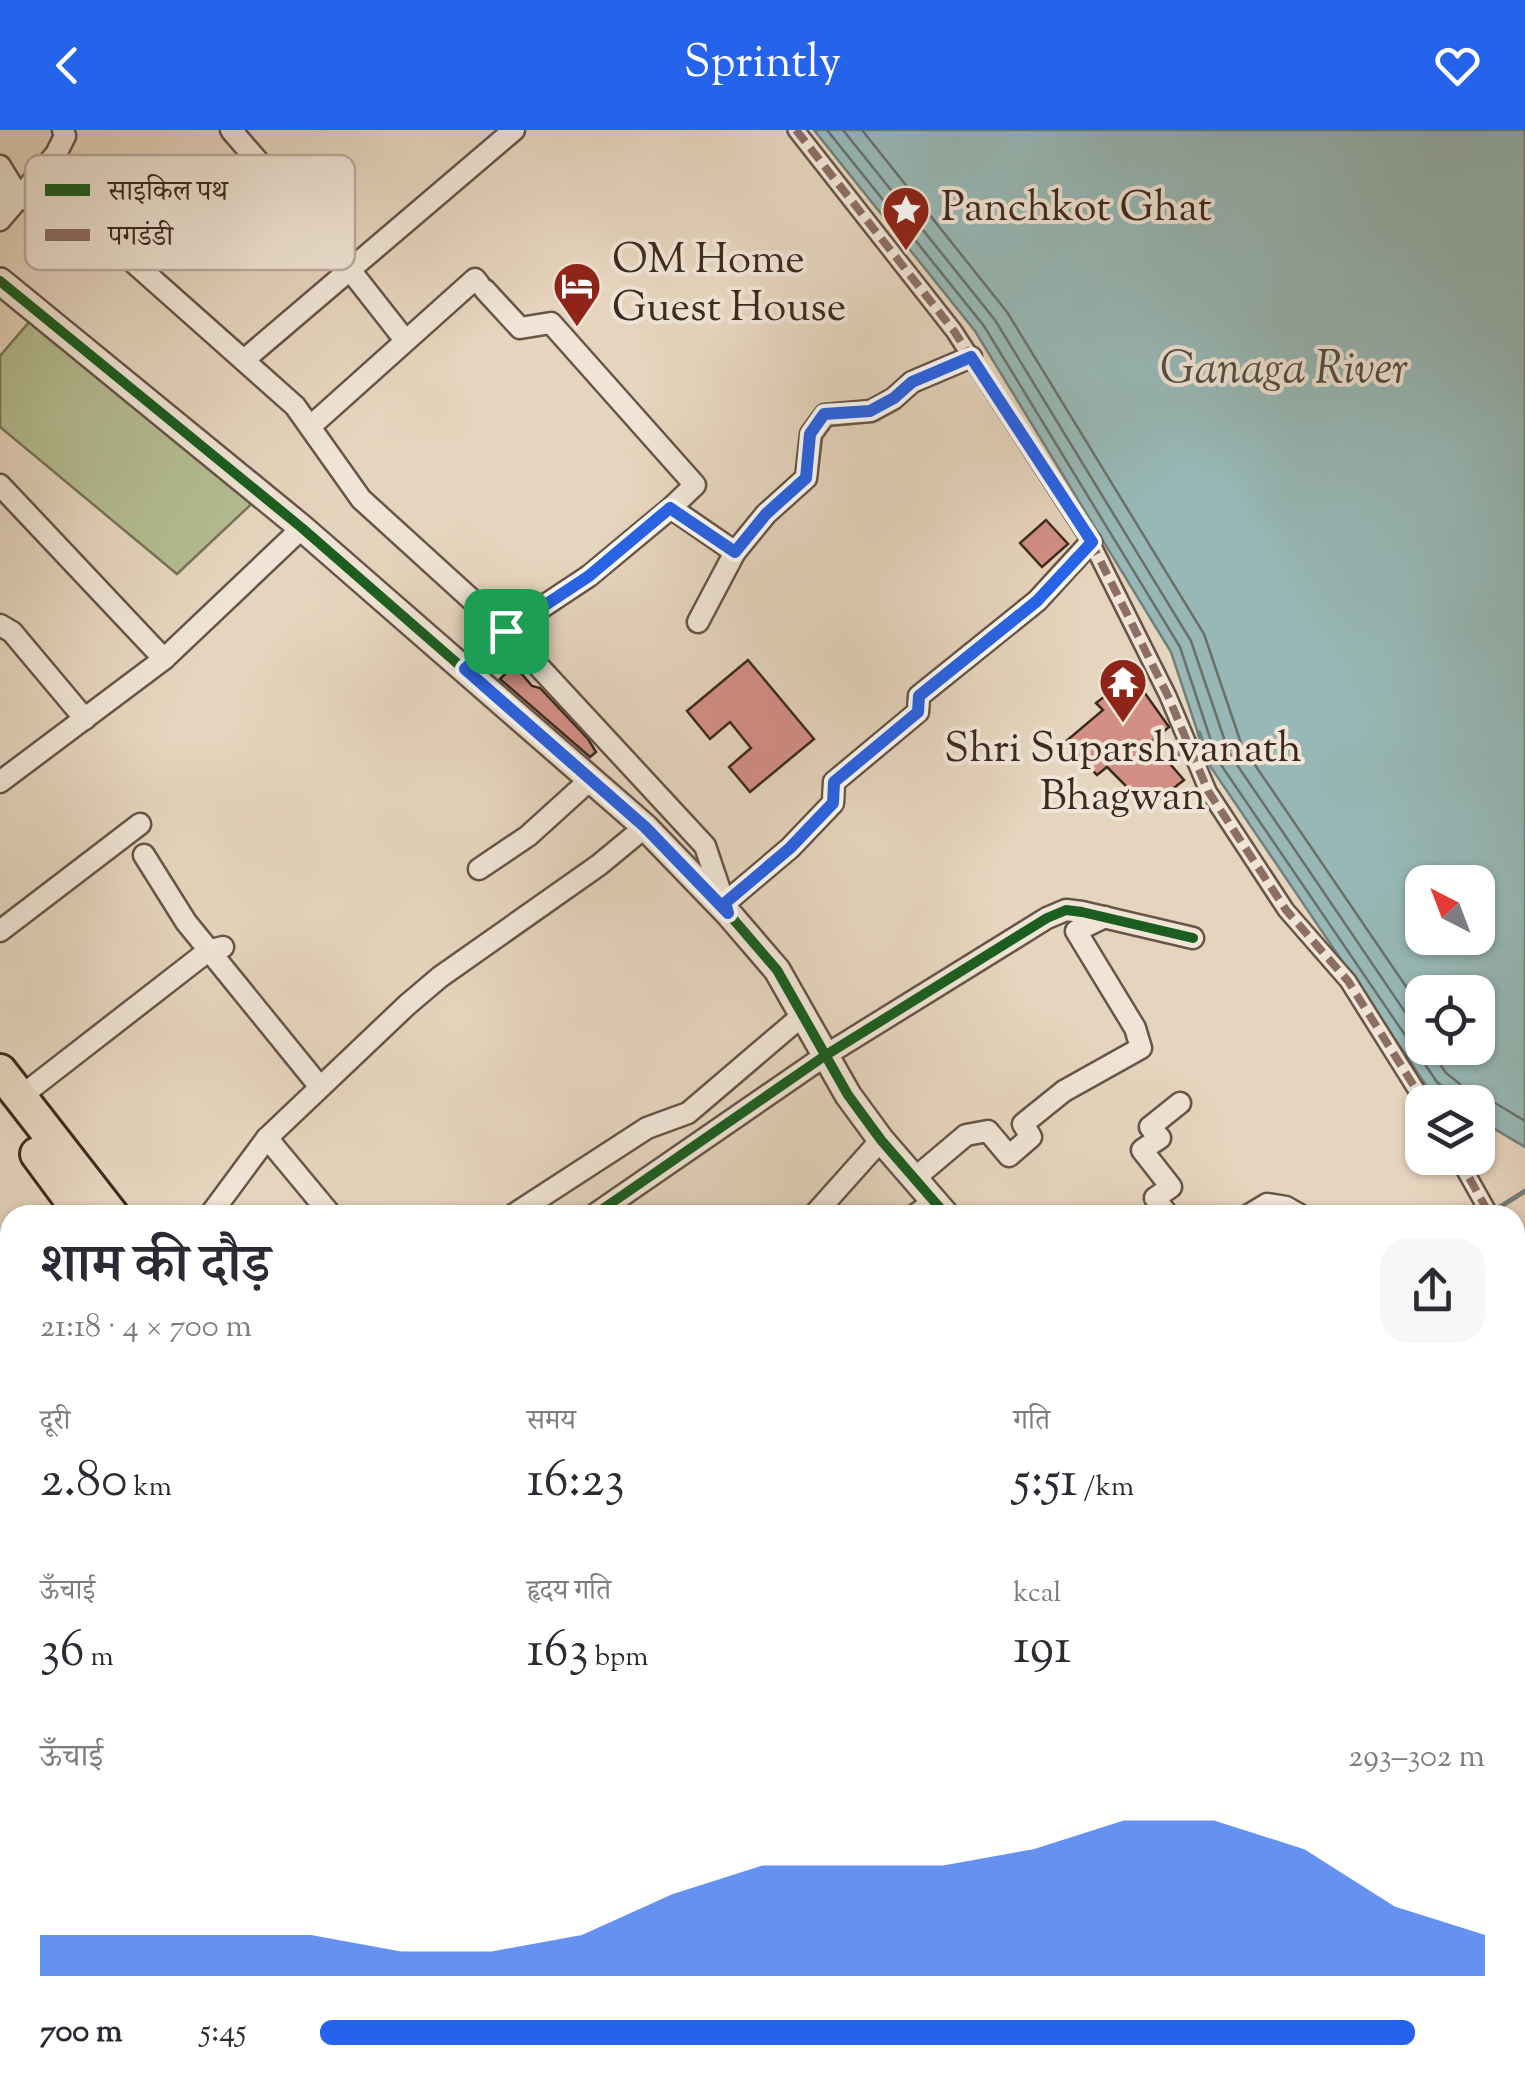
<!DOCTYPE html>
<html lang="hi">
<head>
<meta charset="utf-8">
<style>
	body { margin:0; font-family:"Sorts Mill Goudy","Noto Serif Devanagari",serif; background:#f7f7f7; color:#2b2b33; height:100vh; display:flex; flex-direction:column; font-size:38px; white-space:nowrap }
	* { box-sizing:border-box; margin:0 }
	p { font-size:32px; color:#7c7c81 }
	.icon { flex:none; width:55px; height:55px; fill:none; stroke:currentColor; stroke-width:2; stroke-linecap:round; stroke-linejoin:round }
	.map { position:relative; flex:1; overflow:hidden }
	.details { position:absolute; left:0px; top:1075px; width:1525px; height:888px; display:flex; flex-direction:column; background:#fff; border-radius:30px 30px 0 0; box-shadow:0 2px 8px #0004 }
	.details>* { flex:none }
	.needle { width:65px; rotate:318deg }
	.buttons { position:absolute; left:1405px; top:735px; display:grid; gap:20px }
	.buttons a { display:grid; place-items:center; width:90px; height:90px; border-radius:20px; background:#fff; box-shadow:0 2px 8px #0004; font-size:50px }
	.pin { position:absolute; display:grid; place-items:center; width:85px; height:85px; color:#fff; margin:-42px; border-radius:20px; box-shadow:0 5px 15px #0006 }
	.round { display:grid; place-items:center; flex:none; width:105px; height:105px; border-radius:30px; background:#f7f7f7 }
	.headline { display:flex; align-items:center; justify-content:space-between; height:170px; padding:0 40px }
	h1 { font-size:55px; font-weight:600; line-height:75px }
	.metrics { display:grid; grid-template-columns:repeat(3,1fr); gap:15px; height:170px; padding:10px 40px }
	.metrics div { display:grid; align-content:center }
	.metrics b { font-size:50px; font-weight:600 }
	.metrics small { font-size:28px; font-weight:400 }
	.metrics p { font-size:28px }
	.chart { height:280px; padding:20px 40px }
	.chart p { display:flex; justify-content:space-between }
	.chart svg { width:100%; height:180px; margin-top:10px; fill:#2563eb; opacity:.7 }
	ul { padding:0 40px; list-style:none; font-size:32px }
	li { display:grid; grid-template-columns:160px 120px 1fr; align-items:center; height:75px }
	li i { height:25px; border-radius:12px; background:#2563eb }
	header { display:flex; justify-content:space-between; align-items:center; height:130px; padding:0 40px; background:#2563eb; color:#fff; font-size:45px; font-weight:600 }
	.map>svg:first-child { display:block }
</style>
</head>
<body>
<header><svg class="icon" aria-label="back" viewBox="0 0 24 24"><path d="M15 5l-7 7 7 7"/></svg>Sprintly<svg class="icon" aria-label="heart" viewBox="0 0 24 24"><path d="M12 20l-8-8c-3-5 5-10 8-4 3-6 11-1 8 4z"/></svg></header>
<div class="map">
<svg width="1525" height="1962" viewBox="0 0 1525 1962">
	<rect width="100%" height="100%" fill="#e6d5be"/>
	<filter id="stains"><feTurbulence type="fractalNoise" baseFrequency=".002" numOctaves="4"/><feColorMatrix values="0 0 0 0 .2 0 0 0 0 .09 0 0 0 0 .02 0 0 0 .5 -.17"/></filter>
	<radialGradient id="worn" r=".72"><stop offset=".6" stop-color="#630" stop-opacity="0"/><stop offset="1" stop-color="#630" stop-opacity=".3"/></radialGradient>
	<polygon fill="#b4bd92" stroke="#787458" stroke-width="2.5" points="42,177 261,365 177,444 0,297 0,226"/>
	<path fill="#97b8b6" stroke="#737f7a" stroke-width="2.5" fill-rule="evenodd" d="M814 0H1525V1017L1478 989V972H1450L1430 961 1208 633 1171 522 975 201ZM1422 752H1478V808H1422ZM1422 862H1478V918H1422Z"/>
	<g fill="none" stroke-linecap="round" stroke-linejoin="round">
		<g stroke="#6a716a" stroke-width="2.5">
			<polyline points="827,0 984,196 1180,517 1217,629 1437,952 1451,963 1453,972"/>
			<polyline points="843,0 995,190 1191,511 1229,623 1422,907"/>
			<polyline points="862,0 1007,182 1204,504 1242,616 1422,880"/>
			<polyline points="1429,918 1446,943 1460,954 1468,969 1490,970 1525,991"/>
		</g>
		<g stroke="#737f7a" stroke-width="5">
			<polyline points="1176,626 1189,615 1201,610 1199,603"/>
			<polyline points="1495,1080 1525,1061"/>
		</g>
	</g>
	<g fill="#d38f86" stroke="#3d2a1f" stroke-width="2.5">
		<polygon points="1046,390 1068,414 1042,437 1020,413"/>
		<polygon points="509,529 532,556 540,558 588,609 596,622 590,627 500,549 507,542"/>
		<polygon points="748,530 814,609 750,662 729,637 751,618 730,592 710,609 687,581"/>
		<polygon points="1132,545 1169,597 1151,612 1184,650 1148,678 1107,637 1097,645 1065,612 1103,580 1096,573"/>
	</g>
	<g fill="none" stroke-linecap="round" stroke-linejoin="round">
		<g stroke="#675547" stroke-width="20">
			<g id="pedestrian">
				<polyline points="796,0 954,201 1091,412 1168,566 1208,661 1286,780 1348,851 1424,972"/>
				<polyline points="1458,1028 1490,1085"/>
				<polyline points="1515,1140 1525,1158"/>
				<polyline points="1515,1183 1525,1177"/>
			</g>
		</g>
		<g stroke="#675547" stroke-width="25">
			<g id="minor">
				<polyline points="231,0 332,117 405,210"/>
				<polyline points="0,36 19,67"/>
				<polyline points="0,64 19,67 51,79 124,124 295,276 361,369 506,501 705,716 727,781"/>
				<polyline points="0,90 56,24 65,6 63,0"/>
				<polyline points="485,160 520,198 551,193 695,355 671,378"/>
				<polyline points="244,230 514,0"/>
				<polyline points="312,295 475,149 479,154"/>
				<polyline points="0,355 164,529"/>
				<polyline points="698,492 735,422"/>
				<polyline points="0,495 12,502 85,589"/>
				<polyline points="465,539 506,501 589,446 671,378 735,422 766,384 806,348 811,304 825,285 871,281 893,269 912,252 971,227"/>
				<polyline points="0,652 164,529 302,398"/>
				<polyline points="144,725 186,792 320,957"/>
				<polyline points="479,739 528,706 592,648"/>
				<polyline points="725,773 790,718 833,673 834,652 918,582 919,566 1037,471 1091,412"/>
				<polyline points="0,801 140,694"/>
				<polyline points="20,967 208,821 223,817"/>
				<polyline points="267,1008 331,1085"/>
				<polyline points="915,1048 966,1005 988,1001 1009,1026 1031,1007 1023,994 1064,961 1141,918 1135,898 1076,801 1105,787"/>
				<polyline points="210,1085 267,1008 407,875 440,847 599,735 645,697"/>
				<polyline points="513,1085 647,998 688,983 803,885"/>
				<polyline points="594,1085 826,925 1047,788 1066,780 1082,782 1193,808"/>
				<polyline points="814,1085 881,1010"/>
				<polyline points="915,1085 935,1071"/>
				<polyline points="1168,1085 1155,1068 1171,1057 1142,1020 1160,1008 1150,997 1180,973"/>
				<polyline points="1249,1085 1267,1074 1286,1077 1300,1085"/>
				<polyline points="1515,1326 1525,1322"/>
				<polyline points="1515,1439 1525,1465"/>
				<polyline points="0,1644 10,1639"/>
				<polyline points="1515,1719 1525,1714"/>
				<polyline points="0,1758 7,1755"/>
				<polyline points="1515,1851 1525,1866"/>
				<polyline points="291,1952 296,1962"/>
				<polyline points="392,1962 404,1952"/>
				<polyline points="742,1962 753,1952"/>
				<polyline points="1162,1962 1178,1952"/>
			</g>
		</g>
		<g stroke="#675547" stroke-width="30">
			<g id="tertiary">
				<polyline points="0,151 302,398 645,697 728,783 777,840 848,965 881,1010 946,1085"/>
				<polyline points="0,1419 10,1401"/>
				<polyline points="0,1451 10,1432"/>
				<polyline points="1381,1952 1389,1962"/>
			</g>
		</g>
		<g stroke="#3d2a1f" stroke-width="38">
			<g id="primary">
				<polyline points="0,941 112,1085"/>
				<polyline points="37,1024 82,1085"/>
				<polyline points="594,1952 602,1962"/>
				<polyline points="628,1952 638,1962"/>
			</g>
		</g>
		<use href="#pedestrian" stroke="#efe4d5" stroke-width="15"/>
		<use href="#minor" stroke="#efe4d5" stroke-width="20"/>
		<use href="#tertiary" stroke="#efe4d5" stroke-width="25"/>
		<use href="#primary" stroke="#e6d5be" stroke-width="32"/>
		<g stroke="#8d6e63" stroke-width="8" stroke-dasharray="15 8" stroke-linecap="butt">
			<polyline points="796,0 954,201 1091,412 1168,566 1208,661 1286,780 1348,851 1424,972"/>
			<polyline points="1458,1028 1490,1085"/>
			<polyline points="1515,1140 1525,1158"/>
			<polyline points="1515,1183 1525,1177"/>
			<polyline points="1515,1326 1525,1322"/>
		</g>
		<g stroke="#efe4d5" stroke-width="16">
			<g id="cycleway">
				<polyline points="0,151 302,398 645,697 728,783 777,840 848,965 881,1010 946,1085"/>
				<polyline points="465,539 506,501 589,446 671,378 735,422 766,384 806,348 811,304 825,285 871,281 893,269 912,252 971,227"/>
				<polyline points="594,1085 826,925 1047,788 1066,780 1082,782 1193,808"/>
			</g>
		</g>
		<use href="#cycleway" stroke="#1b5e20" stroke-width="10"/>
	</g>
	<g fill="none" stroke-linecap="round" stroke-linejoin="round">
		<g stroke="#fff" stroke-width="20">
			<polygon id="route" points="971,227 1092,412 1037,471 919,566 918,582 834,652 833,673 790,718 725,773 728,783 645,697 465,539 506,501 589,446 670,378 735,422 766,384 806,348 810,304 824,284 870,281 894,268 912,252"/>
		</g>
		<use href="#route" stroke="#2563eb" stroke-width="12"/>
	</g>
	<defs>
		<g id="sight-pin" transform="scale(2.5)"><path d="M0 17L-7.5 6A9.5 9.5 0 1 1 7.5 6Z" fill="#8f2418" stroke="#efe4d5"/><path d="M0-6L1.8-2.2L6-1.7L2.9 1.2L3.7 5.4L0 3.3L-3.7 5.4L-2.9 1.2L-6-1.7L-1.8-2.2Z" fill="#fff"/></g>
		<g id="hotel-pin" transform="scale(2.5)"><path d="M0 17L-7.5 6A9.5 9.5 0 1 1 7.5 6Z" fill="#8f2418" stroke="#efe4d5"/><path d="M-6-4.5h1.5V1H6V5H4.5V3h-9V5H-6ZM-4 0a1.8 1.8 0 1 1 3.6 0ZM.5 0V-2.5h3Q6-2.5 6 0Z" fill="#fff"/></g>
		<g id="temple-pin" transform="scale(2.5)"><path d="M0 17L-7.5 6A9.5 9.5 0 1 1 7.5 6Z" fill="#8f2418" stroke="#efe4d5"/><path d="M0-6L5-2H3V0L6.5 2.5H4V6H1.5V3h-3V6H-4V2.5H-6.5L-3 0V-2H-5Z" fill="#fff"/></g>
	</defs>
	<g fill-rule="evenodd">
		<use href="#sight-pin" x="906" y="80"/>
		<use href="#hotel-pin" x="577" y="156"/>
		<use href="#temple-pin" x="1123" y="552"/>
	</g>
	<g text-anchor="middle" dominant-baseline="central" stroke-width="8" stroke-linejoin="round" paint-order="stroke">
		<g font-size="42" fill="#3d2a1f" stroke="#efe4d5" text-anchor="start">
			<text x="941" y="80">Panchkot Ghat</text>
			<text x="612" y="132">OM Home<tspan x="612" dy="48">Guest House</tspan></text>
			<text x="1123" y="621" text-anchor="middle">Shri Suparshvanath<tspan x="1123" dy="48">Bhagwan</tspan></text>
		</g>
		<g font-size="45" font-style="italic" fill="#544e45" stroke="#efe4d5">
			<text x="1284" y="241">Ganaga River</text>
		</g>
	</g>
	<rect x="25" y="25" width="330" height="115" rx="15" fill="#efe4d5" stroke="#baac9e" stroke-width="2.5"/>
	<rect x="45" y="54" width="45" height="12" fill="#1b5e20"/>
	<rect x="45" y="99" width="45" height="12" fill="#8d6e63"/>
	<g font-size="28" fill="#3d2a1f">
		<text x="108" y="70">साइकिल पथ</text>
		<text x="108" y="115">पगडंडी</text>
	</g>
	<rect width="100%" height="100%" filter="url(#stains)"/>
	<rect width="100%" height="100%" fill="url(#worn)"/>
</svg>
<div class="buttons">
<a><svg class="needle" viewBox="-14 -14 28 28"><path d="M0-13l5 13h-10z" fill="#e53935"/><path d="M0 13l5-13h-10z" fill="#7c7c81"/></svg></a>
<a><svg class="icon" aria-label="locate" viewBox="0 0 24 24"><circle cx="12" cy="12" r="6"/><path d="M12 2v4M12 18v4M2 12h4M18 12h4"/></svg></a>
<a><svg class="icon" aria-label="layers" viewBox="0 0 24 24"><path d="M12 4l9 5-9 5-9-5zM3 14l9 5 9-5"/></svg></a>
</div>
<div class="pin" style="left:506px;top:501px;background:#1e9e55"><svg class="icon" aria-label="arrive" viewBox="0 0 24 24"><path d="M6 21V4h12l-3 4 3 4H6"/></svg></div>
<section class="details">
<div class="headline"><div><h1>शाम की दौड़</h1><p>21:18 · 4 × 700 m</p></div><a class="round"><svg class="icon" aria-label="share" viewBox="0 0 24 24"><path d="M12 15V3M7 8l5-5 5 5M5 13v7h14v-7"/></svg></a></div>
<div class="metrics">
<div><p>दूरी</p><b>2.80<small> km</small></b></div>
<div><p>समय</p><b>16:23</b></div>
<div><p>गति</p><b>5:51<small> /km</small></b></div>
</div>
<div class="metrics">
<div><p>ऊँचाई</p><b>36<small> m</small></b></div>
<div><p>हृदय गति</p><b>163<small> bpm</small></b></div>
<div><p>kcal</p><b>191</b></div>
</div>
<div class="chart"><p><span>ऊँचाई</span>293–302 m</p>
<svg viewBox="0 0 160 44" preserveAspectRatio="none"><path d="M0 44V34L10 34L20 34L30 34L40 38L50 38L60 34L70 24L80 17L90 17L100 17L110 13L120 6L130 6L140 13L150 27L160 34V44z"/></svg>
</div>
<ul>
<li><b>700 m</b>5:45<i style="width:94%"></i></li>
</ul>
</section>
</div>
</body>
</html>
